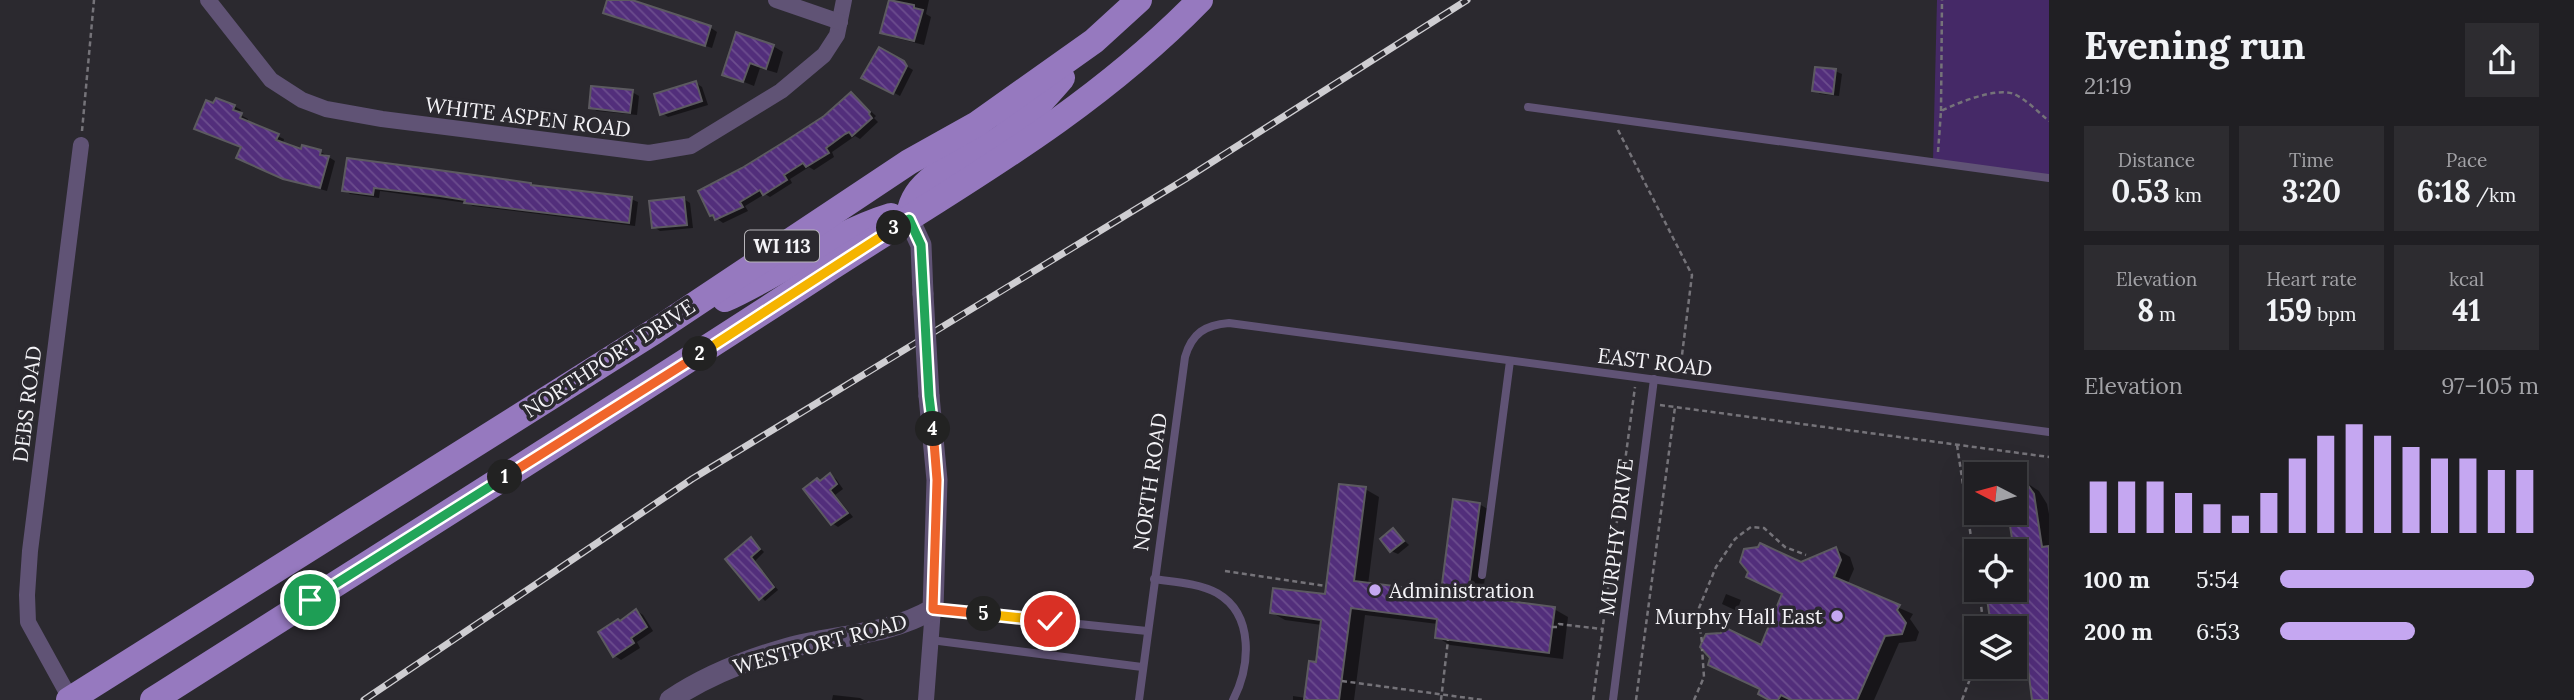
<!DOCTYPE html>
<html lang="en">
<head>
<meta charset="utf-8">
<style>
	body { margin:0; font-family:Lora,serif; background:#2d2c30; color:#f1f3f6; height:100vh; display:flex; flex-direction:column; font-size:26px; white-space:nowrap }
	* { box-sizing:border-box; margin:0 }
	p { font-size:23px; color:#a2a2a6 }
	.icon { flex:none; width:38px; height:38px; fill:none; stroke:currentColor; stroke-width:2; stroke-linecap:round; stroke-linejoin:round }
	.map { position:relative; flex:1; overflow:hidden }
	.side { display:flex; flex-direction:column; background:#201f23; width:525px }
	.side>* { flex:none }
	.needle { width:46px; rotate:276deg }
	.controls { position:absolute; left:1964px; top:462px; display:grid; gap:14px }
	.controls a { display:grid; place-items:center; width:63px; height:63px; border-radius:0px; background:#201f23; box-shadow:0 7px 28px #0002,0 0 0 2px #3d3d41; font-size:35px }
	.pin { position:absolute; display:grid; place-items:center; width:60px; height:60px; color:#fff; margin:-30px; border:4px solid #fff; border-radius:50%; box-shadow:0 2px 7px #0007 }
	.km { position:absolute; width:35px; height:35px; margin:-18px; border-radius:50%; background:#222; color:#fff; font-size:19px; line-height:35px; text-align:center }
	.round { display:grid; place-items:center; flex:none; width:74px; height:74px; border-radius:0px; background:#2d2c30 }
	.headline { display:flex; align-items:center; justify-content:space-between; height:119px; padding:0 35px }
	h1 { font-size:38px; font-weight:700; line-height:52px }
	.metrics { display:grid; grid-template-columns:repeat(3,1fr); gap:10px; height:119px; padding:7px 35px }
	.metrics div { display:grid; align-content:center; border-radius:0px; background:#2d2c30; text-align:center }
	.metrics b { font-size:30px; font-weight:700 }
	.metrics small { font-size:19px; font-weight:400 }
	.metrics p { font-size:19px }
	.chart { height:196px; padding:14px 35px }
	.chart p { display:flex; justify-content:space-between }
	.chart svg { width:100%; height:126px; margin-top:7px; stroke:#c5a7f1; stroke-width:6 }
	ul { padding:0 35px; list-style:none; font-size:23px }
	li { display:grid; grid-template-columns:112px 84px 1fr; align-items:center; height:52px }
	li i { height:18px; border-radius:9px; background:#c5a7f1 }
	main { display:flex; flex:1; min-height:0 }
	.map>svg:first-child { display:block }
</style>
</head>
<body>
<main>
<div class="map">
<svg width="2049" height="700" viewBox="0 0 2049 700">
	<defs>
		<pattern id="building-back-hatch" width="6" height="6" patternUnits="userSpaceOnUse" patternTransform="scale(1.75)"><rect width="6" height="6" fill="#522e7b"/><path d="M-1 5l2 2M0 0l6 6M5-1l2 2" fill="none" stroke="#6c4d8e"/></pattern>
	</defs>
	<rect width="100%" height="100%" fill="#2b292f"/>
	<polygon fill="#452967" points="1937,0 2049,0 2049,178 1933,162"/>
	<g fill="#0007">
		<polygon points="609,0 626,0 711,28 717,32 712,48 612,16"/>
		<polygon points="890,0 929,0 926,14 931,17 924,45 892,37 882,32"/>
		<polygon points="773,46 783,52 777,73 760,68 754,86 724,74"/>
		<polygon points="880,50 913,70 900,96 864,77"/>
		<polygon points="1835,71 1842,74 1839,96 1820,94 1814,90"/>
		<polygon points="696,83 702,87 708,105 668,117 662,113"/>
		<polygon points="632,92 639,96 637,115 597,111 590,107"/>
		<polygon points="852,94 876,116 874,118 878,122 860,139 855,136 832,152 834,157 814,170 809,167 790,179 792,183 770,197 765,194 745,206 748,211 723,223 712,215 743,170 825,117"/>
		<polygon points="234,106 241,110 239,114 248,119 247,122 284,139 283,144 302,152 321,152 335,161 327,191 291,181 245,161 243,147 203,132"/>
		<polygon points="431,170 631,199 638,202 635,226 473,206 467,203 380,191 379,198 350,194 344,190"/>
		<polygon points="684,199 690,203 693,228 660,231 654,227"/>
		<polygon points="830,475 836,479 843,489 835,495 853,517 838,527 832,523 821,482"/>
		<polygon points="2025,482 2039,491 2047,504 2049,514 2049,700 2034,700 2030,669 2025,670 2014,664 2014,628 2004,628 2003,625 1992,618 2001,590 2014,590 2013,551 2015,551 2010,513 2014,513"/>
		<polygon points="1365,489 1379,497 1368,585 1443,594 1479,504 1493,512 1483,593 1492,598 1491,601 1554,609 1568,617 1563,659 1450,645 1437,637 1438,624 1365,615 1354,700 1293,700 1293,696 1306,698 1318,664 1322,625 1285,620 1271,612 1327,596"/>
		<polygon points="1393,530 1409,545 1398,554 1391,551"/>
		<polygon points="751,539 764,552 755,561 778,590 765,601 727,559"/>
		<polygon points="1836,549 1850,557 1854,569 1847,585 1913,614 1910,619 1919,632 1916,641 1899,643 1874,700 1771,700 1762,647 1801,564"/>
		<polygon points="1726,594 1741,600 1737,611 1722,604"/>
		<polygon points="637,611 643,615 653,631 637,642 640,648 621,660 615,656 621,622"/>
		<polygon points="833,695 860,698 864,700 832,700"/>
	</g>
	<g fill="url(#building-back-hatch)" stroke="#5c5a60" stroke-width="2">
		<polygon points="607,0 632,0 711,26 705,46 603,13"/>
		<polygon points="889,0 914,5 914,8 923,10 914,41 880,33"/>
		<polygon points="736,32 774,45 766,69 750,63 743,82 722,75"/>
		<polygon points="879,47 904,61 907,66 893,94 861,78"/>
		<polygon points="1815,67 1836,69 1833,94 1812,91"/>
		<polygon points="696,81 702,101 660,115 654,94"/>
		<polygon points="591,86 633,90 630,113 589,108"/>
		<polygon points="851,92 870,112 869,114 872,118 852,136 849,132 845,134 826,148 829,153 806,167 803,163 784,175 787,180 763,195 760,190 740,202 743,207 715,220 713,215 710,216 698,191 742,168 784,142 824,116"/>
		<polygon points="216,98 235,105 233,110 242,113 240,118 279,134 276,140 301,149 302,145 321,150 320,155 329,156 320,188 283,179 236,158 241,147 194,129 206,100 213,103"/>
		<polygon points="347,158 431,169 531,183 531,185 632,197 629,223 464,203 465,200 440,196 374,188 373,195 342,191"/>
		<polygon points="684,197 687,225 652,228 649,201"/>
		<polygon points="830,473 837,484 830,490 848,513 831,525 803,489 817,478 820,481"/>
		<polygon points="2025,481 2034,494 2042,547 2049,546 2049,700 2032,700 2027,660 2014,662 2014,628 2002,628 2001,618 1990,619 1987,599 1992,598 1992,593 2014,590 2014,551 2008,513 2014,513 2014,482"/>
		<polygon points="1339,484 1366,487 1354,581 1441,592 1453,499 1480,503 1469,587 1478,588 1477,597 1555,607 1549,653 1435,638 1437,619 1351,608 1339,700 1304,700 1309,661 1316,662 1321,620 1270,613 1273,588 1325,594"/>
		<polygon points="1393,528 1404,541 1390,552 1380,539"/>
		<polygon points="751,537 760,549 751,557 774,587 759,600 725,559"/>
		<polygon points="1760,543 1801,562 1836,547 1841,560 1834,577 1900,605 1897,610 1906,623 1902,634 1885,636 1857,700 1791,700 1781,695 1778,700 1769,700 1758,694 1760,689 1708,665 1710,658 1700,647 1702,642 1706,634 1721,633 1724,627 1761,645 1782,594 1746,577 1748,572 1740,562 1744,549 1758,547"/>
		<polygon points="636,609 647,627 631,638 634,643 613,657 598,632 618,619 620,621"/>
	</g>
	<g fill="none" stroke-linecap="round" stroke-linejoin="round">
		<g stroke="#757379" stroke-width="2.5" stroke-dasharray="5 3.5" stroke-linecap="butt">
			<polyline points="1941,111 1942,0"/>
			<polyline points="1618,130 1692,275 1680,371"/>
			<polyline points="82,131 94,0"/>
			<path d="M1938 152 1941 111C1957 103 1996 87 2014 94 2027 100 2038 112 2049 121"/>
			<polyline points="1660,405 2049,457"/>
			<polyline points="1957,445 1976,570"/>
			<polyline points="1225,571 1326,586"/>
			<polyline points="1979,590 1984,628"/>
			<polyline points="1552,627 1558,627 1559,624 1602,629"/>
			<polyline points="1702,642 1698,616 1699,608 1716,567 1735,539 1744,532 1751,527 1764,528 1785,547 1806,555"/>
			<polyline points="1342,681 1483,700"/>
			<polyline points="1593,700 1635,387"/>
			<polyline points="1636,700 1675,407"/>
			<polyline points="1694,700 1704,677 1702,649"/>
			<polyline points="1962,700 1976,663"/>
		</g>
		<g stroke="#605375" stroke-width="8">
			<polyline points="1528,107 2049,178"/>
			<polyline points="1482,575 1510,361"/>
			<path d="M1154 579C1174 582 1198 583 1217 593 1255 615 1250 667 1233 700"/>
			<polyline points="934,609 1147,631"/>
			<polyline points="931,640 1142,667"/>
			<path d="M1139 700 1185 357C1192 333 1205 325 1229 323L2049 432"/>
			<polyline points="1613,700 1654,379"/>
		</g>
		<g stroke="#605375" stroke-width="16">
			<polyline points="208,0 271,80 302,100 326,109 382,119 649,153 691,146 781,91 824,55 837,35 844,0"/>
			<polyline points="776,0 840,22"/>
			<polyline points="71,700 28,622 27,595 30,551 81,145"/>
			<polyline points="926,700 933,609"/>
		</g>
		<g stroke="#605375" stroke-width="21">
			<polyline points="909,219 921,245 923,294"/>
			<path d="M670 700C707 675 746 660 788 648 837 635 889 635 933 609L937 480 929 396"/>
		</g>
		<g stroke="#9679bf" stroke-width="26">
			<path d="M909 219C910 173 973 160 1004 136 1026 119 1044 99 1062 78"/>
			<path d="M725 299C781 274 832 234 891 216"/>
			<polyline points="69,700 655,331 909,162 977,124 1094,41 1139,0"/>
			<path d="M153 700C376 558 600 418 821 274 955 187 1087 116 1200 0"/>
		</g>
		<g stroke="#cecdd1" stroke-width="7">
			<polyline id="rail" points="364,700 692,479 1187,178 1467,0"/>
		</g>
		<use href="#rail" stroke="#2b292f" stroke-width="4.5" stroke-dasharray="13" stroke-linecap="butt"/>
		<polyline stroke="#757379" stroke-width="2.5" stroke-dasharray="5 3.5" stroke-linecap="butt" points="1441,700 1448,640"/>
		<polyline stroke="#605375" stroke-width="21" points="923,294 929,396"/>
	</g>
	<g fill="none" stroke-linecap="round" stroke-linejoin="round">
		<g stroke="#fff" stroke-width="14">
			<polyline id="split-1" points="310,600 505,477"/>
		</g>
		<g stroke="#fff" stroke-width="14">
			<polyline id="split-2" points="505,477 700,354"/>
		</g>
		<g stroke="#fff" stroke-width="14">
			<polyline id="split-3" points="700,354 894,228"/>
		</g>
		<g stroke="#fff" stroke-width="14">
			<polyline id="split-4" points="894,228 909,219 921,245 929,396 933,429"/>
		</g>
		<g stroke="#fff" stroke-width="14">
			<polyline id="split-5" points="933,429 937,480 933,609 984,614"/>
		</g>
		<g stroke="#fff" stroke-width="14">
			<polyline id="split-6" points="984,614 1050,621"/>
		</g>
		<use href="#split-1" stroke="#22a559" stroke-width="9"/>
		<use href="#split-2" stroke="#f0652b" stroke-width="9"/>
		<use href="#split-3" stroke="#f5b400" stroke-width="9"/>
		<use href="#split-4" stroke="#22a559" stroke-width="9"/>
		<use href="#split-5" stroke="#f0652b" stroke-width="9"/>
		<use href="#split-6" stroke="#f5b400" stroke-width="9"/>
	</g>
	<g fill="#c5a7f1" stroke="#2b292f" stroke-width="2.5">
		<circle cx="1375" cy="590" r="7"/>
		<circle cx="1837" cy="616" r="7"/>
	</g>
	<g text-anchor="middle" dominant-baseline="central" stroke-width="7" stroke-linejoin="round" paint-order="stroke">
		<rect fill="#2b292f" stroke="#b8b6bb" stroke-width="2" x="745" y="230.5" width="74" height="31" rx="5"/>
		<g font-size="19" font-weight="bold" fill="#f4f3f7">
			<text x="782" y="246">WI 113</text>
		</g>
		<g font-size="21" fill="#f4f3f7" stroke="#2b292f">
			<text transform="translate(528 117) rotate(7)">WHITE ASPEN ROAD</text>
			<text transform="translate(609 358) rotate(-33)">NORTHPORT DRIVE</text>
			<text transform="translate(1655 362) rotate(7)">EAST ROAD</text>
			<text transform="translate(27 404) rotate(-83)">DEBS ROAD</text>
			<text transform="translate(1150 482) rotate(-82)">NORTH ROAD</text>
			<text transform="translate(1616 537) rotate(-83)">MURPHY DRIVE</text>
			<text transform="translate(820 644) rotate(-15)">WESTPORT ROAD</text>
		</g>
		<g font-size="21" fill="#f4f3f7" stroke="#2b292f" text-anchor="start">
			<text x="1389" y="590">Administration</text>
			<text x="1823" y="616" text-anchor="end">Murphy Hall East</text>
		</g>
	</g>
</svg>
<div class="controls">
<a><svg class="needle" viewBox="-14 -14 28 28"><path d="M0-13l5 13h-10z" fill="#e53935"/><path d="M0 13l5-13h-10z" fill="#a2a2a6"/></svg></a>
<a><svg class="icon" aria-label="locate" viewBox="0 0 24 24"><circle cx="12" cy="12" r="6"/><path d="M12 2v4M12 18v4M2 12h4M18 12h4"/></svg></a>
<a><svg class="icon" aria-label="layers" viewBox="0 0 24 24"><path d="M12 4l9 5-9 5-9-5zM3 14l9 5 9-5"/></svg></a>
</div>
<div class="pin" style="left:310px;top:600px;background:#1e9e55"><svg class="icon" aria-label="arrive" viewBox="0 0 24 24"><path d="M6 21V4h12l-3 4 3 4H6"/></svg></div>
<div class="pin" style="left:1050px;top:621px;background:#d93025"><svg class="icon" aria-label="check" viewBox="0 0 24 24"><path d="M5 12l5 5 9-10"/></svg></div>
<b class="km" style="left:505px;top:477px">1</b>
<b class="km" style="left:700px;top:354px">2</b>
<b class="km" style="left:894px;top:228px">3</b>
<b class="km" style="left:933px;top:429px">4</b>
<b class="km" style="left:984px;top:614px">5</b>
</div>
<section class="side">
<div class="headline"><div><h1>Evening run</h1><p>21:19</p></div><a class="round"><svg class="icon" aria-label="share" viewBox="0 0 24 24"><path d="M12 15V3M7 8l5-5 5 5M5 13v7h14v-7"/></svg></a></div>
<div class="metrics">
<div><p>Distance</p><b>0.53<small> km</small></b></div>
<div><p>Time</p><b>3:20</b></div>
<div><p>Pace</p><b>6:18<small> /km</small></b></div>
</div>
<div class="metrics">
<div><p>Elevation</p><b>8<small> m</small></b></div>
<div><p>Heart rate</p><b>159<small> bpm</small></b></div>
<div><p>kcal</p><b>41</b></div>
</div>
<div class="chart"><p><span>Elevation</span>97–105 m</p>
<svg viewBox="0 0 160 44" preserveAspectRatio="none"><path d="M5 44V26M15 44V26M25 44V26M35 44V30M45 44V34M55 44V38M65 44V30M75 44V18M85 44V10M95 44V6M105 44V10M115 44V14M125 44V18M135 44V18M145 44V22M155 44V22"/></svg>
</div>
<ul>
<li><b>100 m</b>5:54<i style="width:98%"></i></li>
<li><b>200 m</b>6:53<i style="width:52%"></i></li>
</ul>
</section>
</main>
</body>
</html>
